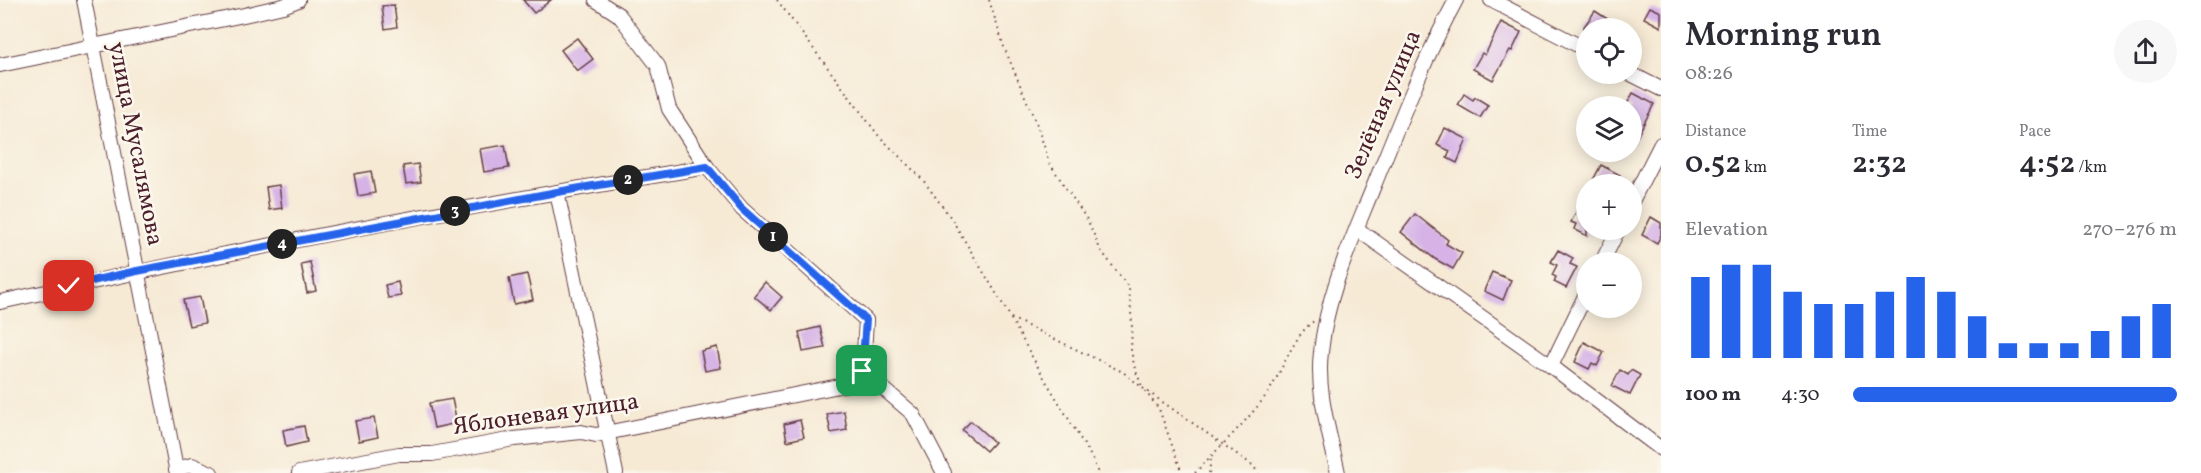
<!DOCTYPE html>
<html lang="en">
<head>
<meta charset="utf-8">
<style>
	body { margin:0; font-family:Vollkorn,serif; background:#f7f7f7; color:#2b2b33; height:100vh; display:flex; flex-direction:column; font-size:22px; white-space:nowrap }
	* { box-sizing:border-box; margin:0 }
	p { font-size:20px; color:#7c7c81 }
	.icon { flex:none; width:33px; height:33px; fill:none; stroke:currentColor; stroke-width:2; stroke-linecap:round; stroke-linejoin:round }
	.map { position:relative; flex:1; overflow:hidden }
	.side { display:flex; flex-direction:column; background:#fff; width:540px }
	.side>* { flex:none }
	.controls { position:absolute; left:1576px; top:18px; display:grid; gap:12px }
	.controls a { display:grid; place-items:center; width:66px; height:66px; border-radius:50%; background:#fff; box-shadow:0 3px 15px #0003; font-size:30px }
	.pin { position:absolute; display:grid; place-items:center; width:51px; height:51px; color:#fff; margin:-26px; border-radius:12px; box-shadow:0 3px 9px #0006 }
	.km { position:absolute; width:30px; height:30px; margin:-15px; border-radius:50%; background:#222; color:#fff; font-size:16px; line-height:30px; text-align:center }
	.round { display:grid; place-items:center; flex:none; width:63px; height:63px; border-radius:32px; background:#f7f7f7 }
	.headline { display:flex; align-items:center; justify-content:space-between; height:102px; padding:0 24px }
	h1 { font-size:33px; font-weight:600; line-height:45px }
	.metrics { display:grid; grid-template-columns:repeat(3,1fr); gap:9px; height:102px; padding:6px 24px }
	.metrics div { display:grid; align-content:center }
	.metrics b { font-size:30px; font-weight:600 }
	.metrics small { font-size:16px; font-weight:400 }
	.metrics p { font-size:16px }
	.chart { height:168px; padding:12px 24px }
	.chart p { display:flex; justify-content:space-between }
	.chart svg { width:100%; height:108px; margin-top:6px; stroke:#2563eb; stroke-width:6 }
	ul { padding:0 24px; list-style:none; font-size:20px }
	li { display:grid; grid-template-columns:96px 72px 1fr; align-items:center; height:45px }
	li i { height:15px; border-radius:8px; background:#2563eb }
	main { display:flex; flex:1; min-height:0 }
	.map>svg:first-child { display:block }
</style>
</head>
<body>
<main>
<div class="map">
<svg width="1661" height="473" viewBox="0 0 1661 473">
	<rect width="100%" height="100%" fill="#fbf7ec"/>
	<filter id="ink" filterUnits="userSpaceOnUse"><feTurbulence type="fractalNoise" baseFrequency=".0167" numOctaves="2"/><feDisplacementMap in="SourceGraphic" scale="12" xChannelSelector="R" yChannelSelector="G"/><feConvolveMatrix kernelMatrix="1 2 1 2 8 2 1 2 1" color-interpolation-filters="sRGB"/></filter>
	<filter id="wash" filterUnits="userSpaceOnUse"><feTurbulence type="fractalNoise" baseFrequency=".008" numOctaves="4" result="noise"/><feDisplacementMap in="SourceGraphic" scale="24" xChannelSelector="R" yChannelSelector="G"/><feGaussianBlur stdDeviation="1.35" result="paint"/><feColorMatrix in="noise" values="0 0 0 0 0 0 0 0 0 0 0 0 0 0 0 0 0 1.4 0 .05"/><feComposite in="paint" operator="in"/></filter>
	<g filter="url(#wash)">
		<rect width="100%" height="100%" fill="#f6ead5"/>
		<g id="blocks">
			<g fill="#d6b2e6">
				<polygon points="523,0 551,0 534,13"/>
				<polygon points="394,5 397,27 385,29 382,6"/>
				<polygon points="1650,7 1661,12 1661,27 1644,18"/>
				<polygon points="1595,11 1609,20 1603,28 1583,28"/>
				<polygon points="1501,22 1521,32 1512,51 1510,50 1493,80 1473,69 1482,53 1485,55"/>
				<polygon points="577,38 593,59 577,71 561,50"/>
				<polygon points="1633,93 1654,104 1632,146 1632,106 1626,106"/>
				<polygon points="1464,94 1473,100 1475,97 1488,105 1480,118 1458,105"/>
				<polygon points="1445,128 1467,139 1457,163 1447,158 1450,151 1437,145"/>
				<polygon points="505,145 509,168 484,172 480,149"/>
				<polygon points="418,164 421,182 406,184 403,166"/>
				<polygon points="1601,165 1620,175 1615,184 1591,184"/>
				<polygon points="371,171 375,193 358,196 354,174"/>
				<polygon points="279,185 282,208 269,210 266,187"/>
				<polygon points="1579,206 1587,211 1587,236 1574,229 1576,224 1571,222"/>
				<polygon points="1415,214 1448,240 1446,244 1462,253 1453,269 1435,259 1401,232"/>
				<polygon points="1651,217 1661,223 1661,235 1657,243 1642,235"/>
				<polygon points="1558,250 1573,258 1570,264 1577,267 1566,288 1554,282 1556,277 1552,275 1557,265 1551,262"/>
				<polygon points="310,262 316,291 307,293 301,264"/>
				<polygon points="1492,272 1511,280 1503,300 1484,291"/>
				<polygon points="527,274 533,300 514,304 509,278"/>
				<polygon points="398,282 401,296 388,298 385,285"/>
				<polygon points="765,282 782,297 771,310 754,296"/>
				<polygon points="200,297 205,323 189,326 183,300"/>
				<polygon points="820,327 825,348 803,352 799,332"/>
				<polygon points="1584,342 1604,352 1597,366 1592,363 1589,369 1575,362"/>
				<polygon points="717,347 721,368 705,371 701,351"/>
				<polygon points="1620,370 1628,375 1631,370 1640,375 1630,395 1612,386"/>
				<polygon points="452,399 457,423 434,428 429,403"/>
				<polygon points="844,411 847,430 831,433 827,414"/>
				<polygon points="374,418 378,437 359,441 355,421"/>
				<polygon points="800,420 804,437 787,441 784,424"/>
				<polygon points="971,421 994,442 986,451 962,430"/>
				<polygon points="304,426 307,442 286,447 283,430"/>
			</g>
		</g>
	</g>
	<g filter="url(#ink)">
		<use href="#blocks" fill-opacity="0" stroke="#643d44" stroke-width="1.5"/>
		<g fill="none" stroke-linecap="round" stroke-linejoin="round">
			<g stroke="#643d44" stroke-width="16">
				<g id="minor">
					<polyline points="84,0 177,473"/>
					<polyline points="596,0 619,15 658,66 669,109 707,167 742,209 866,320 863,371 913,414 944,473"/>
					<polyline points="1491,0 1587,50"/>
					<polyline points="0,65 244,15 283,6 298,0"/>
					<polyline points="1631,74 1661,89"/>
					<polyline points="557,192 616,473"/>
					<polyline points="1632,201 1661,144"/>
					<polyline points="1357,229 1551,366 1661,449"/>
					<polyline points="1602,262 1618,230"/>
					<path d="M0 302C234 250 471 205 707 167"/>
					<polyline points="1551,366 1587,292"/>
					<polyline points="176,469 192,465 211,473"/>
					<polyline points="299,473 399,454 432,454 514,439 581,432 596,435 859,382 867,375"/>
					<path d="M1338 473C1330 434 1316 392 1321 352 1327 292 1353 238 1375 183 1400 121 1424 59 1456 0"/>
				</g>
			</g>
			<g stroke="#643d44" stroke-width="2" stroke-dasharray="1.5 4.5" stroke-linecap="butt">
				<polyline points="777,0 878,135 923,180 951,218 1011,318 1123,372 1144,389 1251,464 1259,473"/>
				<polyline points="989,0 1004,47 1037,125 1050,164 1088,221 1100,249 1129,288 1132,324 1131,351 1135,369 1142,386"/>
				<polyline points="1011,319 1043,376 1092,458 1098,473"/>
				<polyline points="1145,391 1159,409 1182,473"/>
				<path d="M1195 473C1219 447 1246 423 1267 394 1282 373 1293 335 1314 321"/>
				<polyline points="1209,473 1211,458"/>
			</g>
			<use href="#minor" stroke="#fff" stroke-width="14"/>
		</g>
	</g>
	<g fill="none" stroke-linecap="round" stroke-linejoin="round" filter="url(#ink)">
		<g stroke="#fff" stroke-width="12">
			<polyline id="route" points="69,286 137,271 557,192 707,167 742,209 866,320 862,371"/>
		</g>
		<use href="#route" stroke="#2563eb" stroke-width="8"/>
	</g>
	<g text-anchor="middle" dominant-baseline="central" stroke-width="5" stroke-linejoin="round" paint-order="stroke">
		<g font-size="24" fill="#4a1f2b" stroke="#fbf7ec">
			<text transform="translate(1384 105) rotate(-67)">Зелёная улица</text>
			<text transform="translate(135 144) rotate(79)">улица Мусалямова</text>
			<text transform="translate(546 415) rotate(-8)">Яблоневая улица</text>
		</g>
	</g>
</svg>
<div class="controls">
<a><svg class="icon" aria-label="locate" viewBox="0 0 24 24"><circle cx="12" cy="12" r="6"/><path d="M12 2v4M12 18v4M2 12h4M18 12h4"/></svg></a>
<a><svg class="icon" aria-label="layers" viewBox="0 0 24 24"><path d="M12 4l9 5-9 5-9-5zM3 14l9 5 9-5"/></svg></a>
<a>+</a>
<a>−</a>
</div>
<div class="pin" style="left:862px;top:371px;background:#1e9e55"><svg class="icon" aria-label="arrive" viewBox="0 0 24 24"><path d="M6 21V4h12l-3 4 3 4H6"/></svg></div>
<div class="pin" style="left:69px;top:286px;background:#d93025"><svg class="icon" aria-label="check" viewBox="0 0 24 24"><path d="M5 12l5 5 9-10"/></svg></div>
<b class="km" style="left:773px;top:237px">1</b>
<b class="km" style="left:628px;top:180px">2</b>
<b class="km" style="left:455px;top:211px">3</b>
<b class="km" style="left:282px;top:244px">4</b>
</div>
<section class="side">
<div class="headline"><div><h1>Morning run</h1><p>08:26</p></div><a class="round"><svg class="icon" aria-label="share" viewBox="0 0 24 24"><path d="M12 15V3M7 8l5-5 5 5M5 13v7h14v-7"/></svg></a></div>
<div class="metrics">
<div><p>Distance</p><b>0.52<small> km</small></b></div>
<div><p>Time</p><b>2:32</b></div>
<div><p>Pace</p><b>4:52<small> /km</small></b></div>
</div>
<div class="chart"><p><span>Elevation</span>270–276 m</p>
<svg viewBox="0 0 160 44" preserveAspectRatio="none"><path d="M5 44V11M15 44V6M25 44V6M35 44V17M45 44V22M55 44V22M65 44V17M75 44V11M85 44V17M95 44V27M105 44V38M115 44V38M125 44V38M135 44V33M145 44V27M155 44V22"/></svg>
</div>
<ul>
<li><b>100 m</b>4:30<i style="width:100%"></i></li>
</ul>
</section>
</main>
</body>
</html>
